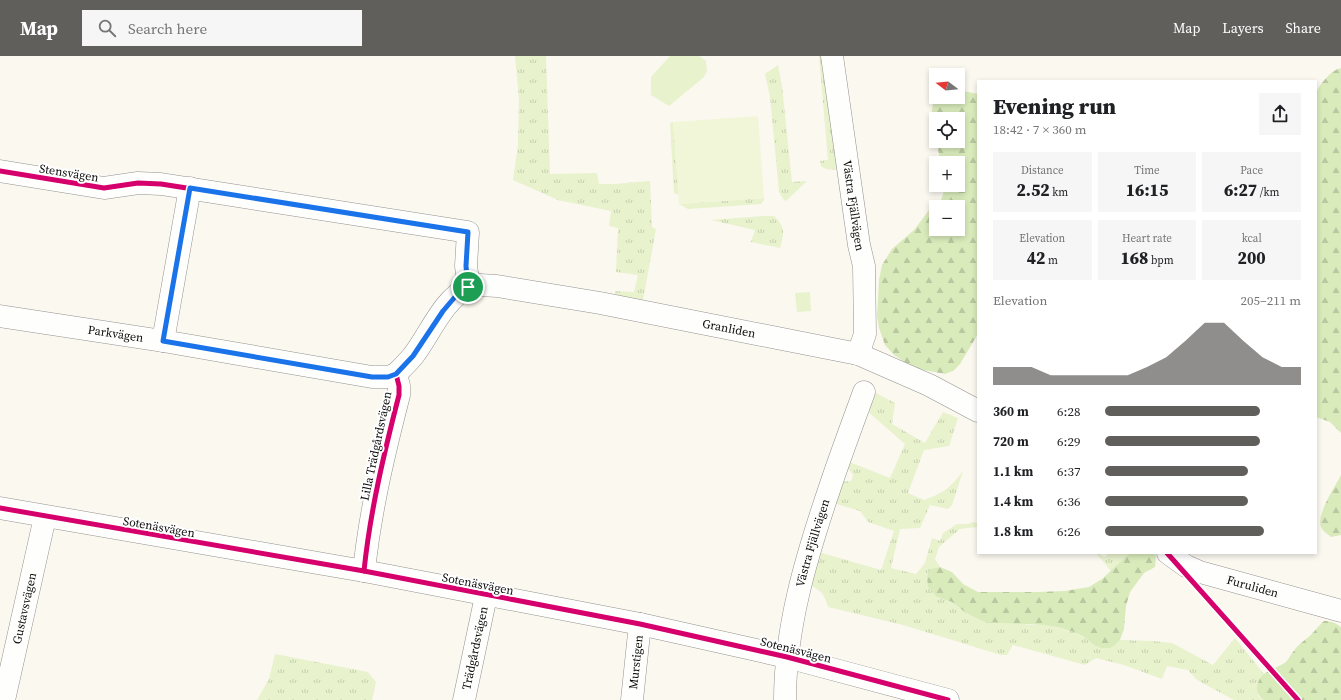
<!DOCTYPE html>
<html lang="en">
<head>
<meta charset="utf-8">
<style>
	body { margin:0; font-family:"Source Serif 4",serif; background:#f6f6f6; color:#202124; height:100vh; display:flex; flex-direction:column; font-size:15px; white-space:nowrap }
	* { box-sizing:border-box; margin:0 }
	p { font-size:13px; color:#757577 }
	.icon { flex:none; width:22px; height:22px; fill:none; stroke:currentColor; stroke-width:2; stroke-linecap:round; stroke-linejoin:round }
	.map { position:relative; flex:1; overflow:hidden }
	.sheet { position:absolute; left:977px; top:24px; width:340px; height:474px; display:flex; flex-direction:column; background:#fff; border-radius:0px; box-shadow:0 2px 6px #0003 }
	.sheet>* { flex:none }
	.needle { width:26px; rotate:286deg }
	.fabs { position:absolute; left:929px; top:12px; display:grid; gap:8px }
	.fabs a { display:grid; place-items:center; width:36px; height:36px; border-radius:0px; background:#fff; box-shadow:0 2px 6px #0003; font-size:20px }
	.pin { position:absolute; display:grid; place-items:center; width:34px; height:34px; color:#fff; margin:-17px; border:2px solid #fff; border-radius:50%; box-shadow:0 1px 4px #0007 }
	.round { display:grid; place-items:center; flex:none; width:42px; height:42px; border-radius:0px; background:#f6f6f6 }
	.overview { display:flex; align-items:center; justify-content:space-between; height:68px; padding:0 16px }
	h1 { font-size:22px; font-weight:800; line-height:30px }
	.figures { display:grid; grid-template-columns:repeat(3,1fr); gap:6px; height:68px; padding:4px 16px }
	.figures div { display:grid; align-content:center; border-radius:0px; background:#f6f6f6; text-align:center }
	.figures b { font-size:17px; font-weight:800 }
	.figures small { font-size:11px; font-weight:400 }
	.figures p { font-size:11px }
	.chart { height:112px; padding:8px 16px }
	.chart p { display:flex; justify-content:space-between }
	.chart svg { width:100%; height:72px; margin-top:4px; fill:#605f5c; opacity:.7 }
	ul { padding:0 16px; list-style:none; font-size:13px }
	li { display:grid; grid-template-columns:64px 48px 1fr; align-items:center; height:30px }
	li i { height:10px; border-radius:5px; background:#605f5c }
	header { display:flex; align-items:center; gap:24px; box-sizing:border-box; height:56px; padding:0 20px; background:#605f5c; color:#fff }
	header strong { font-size:19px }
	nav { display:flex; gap:22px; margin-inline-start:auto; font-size:14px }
	.search { width:280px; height:36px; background:#f6f6f6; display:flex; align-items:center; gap:10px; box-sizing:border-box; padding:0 14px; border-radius:0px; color:#757577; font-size:15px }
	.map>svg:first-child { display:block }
</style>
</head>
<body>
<header>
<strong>Map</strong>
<div class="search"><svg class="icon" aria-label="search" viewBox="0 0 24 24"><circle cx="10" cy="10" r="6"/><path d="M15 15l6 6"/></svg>Search here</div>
<nav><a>Map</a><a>Layers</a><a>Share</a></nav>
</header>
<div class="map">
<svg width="1341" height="644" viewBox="0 0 1341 644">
	<defs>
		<pattern id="grass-tufts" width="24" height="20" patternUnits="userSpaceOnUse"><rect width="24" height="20" fill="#e8f2cd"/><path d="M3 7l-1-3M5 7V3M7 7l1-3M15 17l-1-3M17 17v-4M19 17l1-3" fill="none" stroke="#c6ceaf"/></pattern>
		<pattern id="forest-firs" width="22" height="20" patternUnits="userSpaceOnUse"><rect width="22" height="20" fill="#d9ebbb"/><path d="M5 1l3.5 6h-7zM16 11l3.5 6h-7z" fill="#b9c8a0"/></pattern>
	</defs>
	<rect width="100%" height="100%" fill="#fbf8f0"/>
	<g fill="url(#grass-tufts)">
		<polygon points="515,0 546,0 550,118 597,117 599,128 615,128 650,125 652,171 656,173 643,244 615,242 615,235 634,236 638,219 616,216 618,172 609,170 611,155 558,144 513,124 518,88 519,43"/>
		<polygon points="819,0 825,0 839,101 837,114 826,113 821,110 820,105 828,104"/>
		<polygon points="778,9 782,30 792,126 807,125 786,145 784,144 779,136 770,41 765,18"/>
		<polygon points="673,66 679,139 674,137 670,67"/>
		<polygon points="764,142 764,144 761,148 688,153 679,148"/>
		<path d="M763 160H774C786 172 784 177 780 192L751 186 755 174 711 164Z"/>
		<path d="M872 335 895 347 892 368 925 387 943 356 958 362 949 390 924 394 908 437 924 444C945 436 949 433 963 415L952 449 948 453 930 449 920 472 900 473 891 512 916 518 925 507 932 482 940 485 943 477 957 468H968L973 466 977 467 978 471 966 472 960 473 939 491 935 503 940 511 930 513 937 541 952 546 966 557 1030 569H1045L1062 572 1074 576 1083 580 1094 589H1115L1120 584 1153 585 1172 587 1213 609 1235 582 1264 618 1260 622 1258 640 1264 644H1234L1197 624 1188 614 1167 610 1162 623 1124 609 1096 602 1085 609 1013 589 1007 599H1001L903 569 828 551C824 536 820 534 806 527L815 495 881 514 894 475 868 466 860 455 830 446 840 426 851 425 853 419 846 410 847 405 890 422 905 388 866 354Z"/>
		<polygon points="1096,497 1099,497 1102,500 1105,501 1109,497 1130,497 1111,515"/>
		<polygon points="275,598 368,616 376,626 372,644 257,644 269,623"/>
	</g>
	<g fill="url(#forest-firs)" fill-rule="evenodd">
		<path d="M1341 12V377L1330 366 1316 361V37C1320 28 1331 14 1341 12Z"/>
		<path d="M958 34 978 38V278L960 308 953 315 945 318 914 312 894 299 885 289 879 272 877 260 879 224 882 209 892 193 914 174 930 153 941 144 946 129H958V107H941L936 85H958V63H936V83C933 70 928 52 937 41H958ZM936 151H958V173H936Z"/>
		<path d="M1341 419V479L1331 481C1329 479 1324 476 1322 473 1314 461 1335 431 1341 419Z"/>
		<polygon points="1130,497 1154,497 1156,500 1155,511 1144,517 1130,536 1126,550 1124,573 1120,584 1115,589 1110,592 1101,592 1094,589 1083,580 1074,576 1062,572 1045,569 985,566 966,557 952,546 937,541 928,531 927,521 930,513 940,511 952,516 963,528 978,536 1037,536 1065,535 1089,531 1102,523"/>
		<path d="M1324 565C1331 565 1336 567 1341 571V644H1264C1256 638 1255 632 1260 622 1265 614 1278 612 1286 606 1289 603 1290 599 1293 596 1297 590 1301 587 1306 583 1313 578 1317 571 1324 565Z"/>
	</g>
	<g fill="#e8f2cd">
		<polygon points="670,0 699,0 706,5 707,15 704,21 669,50 651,39 651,21"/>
		<polygon points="810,236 811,255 797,256 795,237"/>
	</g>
	<polygon fill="#f2f6d8" points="758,60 764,142 679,148 673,66"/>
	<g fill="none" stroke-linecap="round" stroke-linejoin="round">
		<g stroke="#94928f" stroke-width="23">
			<g id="minor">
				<path id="s1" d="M832 0 859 189 864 210 865 278 858 298"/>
				<path d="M0 115 104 132 138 127 161 128 468 176 466 210 469 231C443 243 430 278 413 300 408 306 402 312 396 318L399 330V339C384 397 370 456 364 515"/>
				<path id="s2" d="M469 231 480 229 497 230 600 247 858 298 929 329 978 355"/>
				<path id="s3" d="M0 260 163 285 372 321H388L396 318"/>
				<polyline points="163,285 190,132"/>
				<polyline points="0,452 364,515 640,568 787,601 948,644"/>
				<path id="s4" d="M1168 497 1186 510 1200 516 1341 555"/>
				<path id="s5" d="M4 644 45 461"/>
				<path id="s6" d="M464 644 486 540"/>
				<path id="s7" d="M632 644 640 568"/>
				<path id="s8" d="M785 644C785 572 806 502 829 434 840 401 852 369 864 336"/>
			</g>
		</g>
		<use href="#minor" stroke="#fefefd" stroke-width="22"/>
		<g stroke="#fff" stroke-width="8">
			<g id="cycleway">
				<path d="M0 115 104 132 138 127 161 128 468 176 466 210 469 231C443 243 430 278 413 300 408 306 402 312 396 318L399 330V339C384 397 370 456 364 515"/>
				<polyline points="0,452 364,515 640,568 787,601 948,644"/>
				<polyline points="1167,497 1298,644"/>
			</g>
		</g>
		<use href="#cycleway" stroke="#d6006c" stroke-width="5"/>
	</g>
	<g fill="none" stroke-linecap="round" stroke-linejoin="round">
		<g stroke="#fff" stroke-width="8">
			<polygon id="route" points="190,132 468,176 466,210 468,231 460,235 443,255 413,300 396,318 388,321 372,321 163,285"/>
		</g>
		<use href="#route" stroke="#1a73e8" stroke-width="5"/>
	</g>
	<g text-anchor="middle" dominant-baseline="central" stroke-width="4" stroke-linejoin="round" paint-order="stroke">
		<g font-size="12" fill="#0c0c0c" stroke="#fff">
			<text transform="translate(69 117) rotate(9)">Stensvägen</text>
			<text stroke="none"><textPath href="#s1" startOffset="151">Västra Fjällvägen</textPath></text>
			<text stroke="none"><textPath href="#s2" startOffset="264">Granliden</textPath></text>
			<text stroke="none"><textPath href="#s3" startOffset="117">Parkvägen</textPath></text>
			<text transform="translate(376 390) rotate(-78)">Lilla Trädgårdsvägen</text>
			<text transform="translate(159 471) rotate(10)">Sotenäsvägen</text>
			<text stroke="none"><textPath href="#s8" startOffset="160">Västra Fjällvägen</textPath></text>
			<text transform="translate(478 528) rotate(11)">Sotenäsvägen</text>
			<text stroke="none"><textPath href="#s4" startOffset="92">Furuliden</textPath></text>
			<text stroke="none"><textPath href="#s5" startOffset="94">Gustavsvägen</textPath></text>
			<text stroke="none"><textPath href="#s6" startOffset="53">Trädgårdsvägen</textPath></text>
			<text transform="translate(796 594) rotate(14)">Sotenäsvägen</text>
			<text stroke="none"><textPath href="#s7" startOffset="38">Murstigen</textPath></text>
		</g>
	</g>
</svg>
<div class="fabs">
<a><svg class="needle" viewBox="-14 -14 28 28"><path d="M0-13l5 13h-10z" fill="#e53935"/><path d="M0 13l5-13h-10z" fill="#757577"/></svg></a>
<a><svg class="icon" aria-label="locate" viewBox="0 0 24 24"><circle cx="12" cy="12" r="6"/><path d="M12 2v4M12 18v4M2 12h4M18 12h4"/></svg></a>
<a>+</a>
<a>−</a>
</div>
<div class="pin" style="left:468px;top:231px;background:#1e9e55"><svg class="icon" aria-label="arrive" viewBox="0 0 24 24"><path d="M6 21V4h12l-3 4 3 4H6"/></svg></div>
<section class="sheet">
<div class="overview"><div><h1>Evening run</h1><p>18:42 · 7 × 360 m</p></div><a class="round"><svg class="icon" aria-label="share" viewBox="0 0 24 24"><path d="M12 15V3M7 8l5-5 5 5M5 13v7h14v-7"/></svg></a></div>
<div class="figures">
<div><p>Distance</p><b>2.52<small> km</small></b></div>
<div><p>Time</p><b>16:15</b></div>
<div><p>Pace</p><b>6:27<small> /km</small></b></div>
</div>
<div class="figures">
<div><p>Elevation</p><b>42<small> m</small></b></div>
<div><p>Heart rate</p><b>168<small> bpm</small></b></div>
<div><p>kcal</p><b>200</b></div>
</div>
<div class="chart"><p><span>Elevation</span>205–211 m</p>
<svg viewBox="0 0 160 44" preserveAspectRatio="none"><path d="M0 44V33L10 33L20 33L30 38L40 38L50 38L60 38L70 38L80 33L90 27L100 17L110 6L120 6L130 17L140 27L150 33L160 33V44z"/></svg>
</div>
<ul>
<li><b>360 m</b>6:28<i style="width:79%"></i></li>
<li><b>720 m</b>6:29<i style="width:79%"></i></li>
<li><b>1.1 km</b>6:37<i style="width:73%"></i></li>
<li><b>1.4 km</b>6:36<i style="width:73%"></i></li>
<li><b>1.8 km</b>6:26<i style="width:81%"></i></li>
</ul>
</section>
</div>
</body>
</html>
